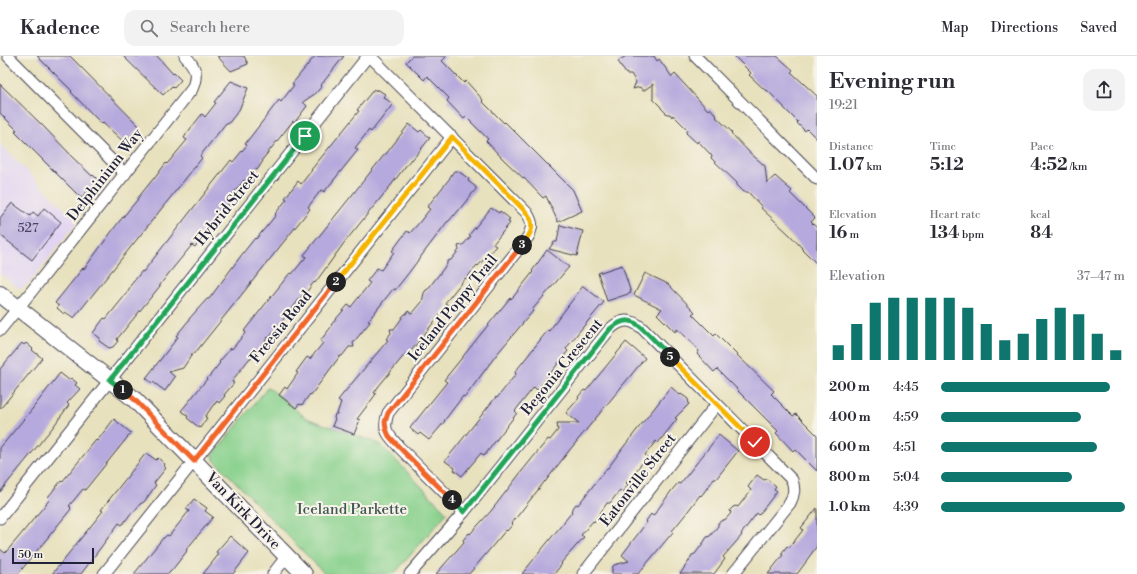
<!DOCTYPE html>
<html lang="en">
<head>
<meta charset="utf-8">
<style>
	body { margin:0; font-family:"Libre Bodoni",serif; background:#f2f2f3; color:#2b2b33; height:100vh; display:flex; flex-direction:column; font-size:15px; white-space:nowrap }
	* { box-sizing:border-box; margin:0 }
	p { font-size:13px; color:#7c7c81 }
	.icon { flex:none; width:22px; height:22px; fill:none; stroke:currentColor; stroke-width:2; stroke-linecap:round; stroke-linejoin:round }
	.map { position:relative; flex:1; overflow:hidden }
	.drawer { display:flex; flex-direction:column; background:#fff; width:320px }
	.drawer>* { flex:none }
	.scale { position:absolute; left:12px; bottom:10px; width:82px; box-sizing:border-box; padding-left:4px; border:2px solid #22223b; border-top:0; font-size:11px; line-height:14px; white-space:nowrap; color:#22223b; -webkit-text-stroke:3px #f7f3e8; paint-order:stroke }
	.pin { position:absolute; display:grid; place-items:center; width:34px; height:34px; color:#fff; margin:-17px; border:2px solid #fff; border-radius:50%; box-shadow:0 1px 4px #0007 }
	.km { position:absolute; width:20px; height:20px; margin:-10px; border-radius:50%; background:#222; color:#fff; font-size:11px; line-height:20px; text-align:center }
	.round { display:grid; place-items:center; flex:none; width:42px; height:42px; border-radius:12px; background:#f2f2f3 }
	.summary { display:flex; align-items:center; justify-content:space-between; height:68px; padding:0 12px }
	h1 { font-size:22px; font-weight:700; line-height:30px }
	.stats { display:grid; grid-template-columns:repeat(3,1fr); gap:6px; height:68px; padding:4px 12px }
	.stats div { display:grid; align-content:center }
	.stats b { font-size:17px; font-weight:700 }
	.stats small { font-size:11px; font-weight:400 }
	.stats p { font-size:11px }
	.chart { height:112px; padding:8px 12px }
	.chart p { display:flex; justify-content:space-between }
	.chart svg { width:100%; height:72px; margin-top:4px; stroke:#0f766e; stroke-width:6 }
	ul { padding:0 12px; list-style:none; font-size:13px }
	li { display:grid; grid-template-columns:64px 48px 1fr; align-items:center; height:30px }
	li i { height:10px; border-radius:5px; background:#0f766e }
	header { display:flex; align-items:center; gap:24px; box-sizing:border-box; height:56px; padding:0 20px; background:#fff; border-bottom:1px solid #e1e1e2 }
	header strong { font-size:19px }
	nav { display:flex; gap:22px; margin-inline-start:auto; font-size:14px }
	.search { width:280px; height:36px; background:#f2f2f3; display:flex; align-items:center; gap:10px; box-sizing:border-box; padding:0 14px; border-radius:12px; color:#7c7c81; font-size:15px }
	main { display:flex; flex:1; min-height:0 }
	.map>svg:first-child { display:block }
</style>
</head>
<body>
<header>
<strong>Kadence</strong>
<div class="search"><svg class="icon" aria-label="search" viewBox="0 0 24 24"><circle cx="10" cy="10" r="6"/><path d="M15 15l6 6"/></svg>Search here</div>
<nav><a>Map</a><a>Directions</a><a>Saved</a></nav>
</header>
<main>
<div class="map">
<svg width="817" height="518" viewBox="0 0 817 518">
	<rect width="100%" height="100%" fill="#f7f3e8"/>
	<filter id="ink" filterUnits="userSpaceOnUse"><feTurbulence type="fractalNoise" baseFrequency=".025" numOctaves="2"/><feDisplacementMap in="SourceGraphic" scale="8" xChannelSelector="R" yChannelSelector="G"/><feConvolveMatrix kernelMatrix="1 2 1 2 8 2 1 2 1" color-interpolation-filters="sRGB"/></filter>
	<filter id="wash" filterUnits="userSpaceOnUse"><feTurbulence type="fractalNoise" baseFrequency=".012" numOctaves="4" result="noise"/><feDisplacementMap in="SourceGraphic" scale="16" xChannelSelector="R" yChannelSelector="G"/><feGaussianBlur stdDeviation="0.9" result="paint"/><feColorMatrix in="noise" values="0 0 0 0 0 0 0 0 0 0 0 0 0 0 0 0 0 1.4 0 .05"/><feComposite in="paint" operator="in"/></filter>
	<g filter="url(#wash)">
		<rect width="100%" height="100%" fill="#e8e1bd"/>
		<polygon fill="#e1d4f3" points="0,88 77,166 29,227 22,232 18,232 0,218"/>
		<polygon fill="#89d18d" stroke="#567a64" points="268,331 306,362 380,388 446,456 446,458 394,518 325,518 214,404 213,399"/>
		<g id="blocks">
			<g fill="#b6a9dd">
				<polygon points="37,0 70,0 140,71 132,79 133,81 126,88 103,67 102,68 94,60 71,36 72,35"/>
				<polygon points="123,0 157,0 173,18 174,17 181,24 174,32 172,30 163,39"/>
				<polygon points="217,0 244,0 248,8 231,15"/>
				<polygon points="315,0 344,0 321,29 322,30 316,37 303,46 307,50 295,66 293,65 262,104 263,105 257,114 255,113 246,125 244,124 232,139 235,141 210,171 211,172 195,191 192,189 169,217 160,229 160,230 117,283 118,285 113,291 109,292 99,285 100,282 93,277 104,262 106,263 123,242 131,230 130,230 142,215 143,216 231,104 233,106 247,89 245,88 279,44 281,46 294,29 292,28"/>
				<polygon points="412,0 447,0 442,5 464,27 466,25 483,44 482,45 504,67 505,66 573,134 582,155 558,166 546,140 543,142 524,122 524,123 503,103 486,85 488,83 466,61 464,63 447,45 449,42 427,20 424,24 406,6"/>
				<polygon points="626,0 654,0 657,5 659,3 672,21 675,18 708,54 710,52 717,60 716,61 732,76 731,77 749,96 765,110 767,127 775,120 792,135 790,137 815,162 811,166 817,172 817,208 801,192 802,192 790,179 761,152 762,151 748,136 744,136 737,129 737,127 711,102 712,100 698,85 697,87 686,77 688,74 673,59 672,61 670,58 667,58 661,52 661,51 653,43 653,28 643,35 640,31 633,33 636,26 631,18 626,18 618,5"/>
				<polygon points="734,0 777,0 793,14 791,16 817,40 817,83 807,73 805,75 797,67 798,66 784,52 784,51 767,34 766,35 749,19 751,17"/>
				<polygon points="231,25 248,32 239,54 228,68 226,67 200,100 202,102 74,262 65,256 64,258 57,252 59,250 55,247 83,212 84,213 118,167 138,143 137,143 154,122 154,123 166,107 167,108 187,84 184,82 187,77 202,58 205,61 216,47 214,46"/>
				<polygon points="0,28 44,71 70,98 70,99 92,120 93,119 100,126 92,134 90,132 81,142 15,76 17,74 0,57"/>
				<polygon points="374,33 376,35 377,33 385,38 383,41 393,48 371,76 369,74 355,92 358,94 324,136 321,134 308,151 310,153 298,168 195,297 193,297 183,312 169,316 175,321 165,335 153,326 152,327 146,322 178,281 176,280 189,264 189,263 207,243 209,243 243,197 255,182 256,183 276,159 275,158 287,143 285,142 298,125 301,128 312,114 311,114 359,55 357,54"/>
				<polygon points="409,68 419,76 421,74 430,82 412,104 411,103 392,128 344,187 315,227 314,226 305,238 304,237 269,282 268,281 254,300 249,303 235,321 232,326 234,327 224,339 225,340 219,347 217,345 215,348 214,348 205,361 207,362 200,372 187,362 188,360 181,355 220,307 219,306 231,292 232,293 246,276 244,275 290,217 292,218 306,201 304,199 385,98 386,98"/>
				<polygon points="454,115 458,115 469,123 468,125 476,131 476,133 454,160 454,159 449,165 447,166 407,219 395,234 393,233 368,265 370,266 353,287 354,291 349,291 342,300 340,300 311,339 310,338 302,349 299,348 296,352 279,339 285,331 287,333 298,317 296,316 307,301 310,303 323,287 320,285 332,270 331,269 347,250 348,249 351,251 370,227 367,225 377,212 381,214 394,196 392,195 407,175 410,177 418,168 430,153 427,151 450,122 450,121"/>
				<polygon points="12,147 30,160 33,156 38,160 44,152 61,166 32,204 0,179 0,162"/>
				<polygon points="491,152 499,157 500,155 510,163 508,166 510,167 493,188 496,190 478,210 477,209 466,223 465,222 445,247 448,249 434,266 408,299 406,297 378,331 374,337 376,338 357,363 360,364 354,378 332,370 335,363 334,362 335,358 337,358 341,346 338,344 388,284 386,283 391,277 390,273 394,273 402,262 402,261 405,258 406,258 408,255 412,258 422,246 424,237 426,234 427,234 447,208 447,205 451,204 459,194 458,190 463,189 471,180 469,179"/>
				<polygon points="560,169 583,175 577,200 549,193 554,186 557,186"/>
				<polygon points="547,194 569,211 532,254 533,255 497,298 465,341 463,340 444,365 445,365 429,384 420,377 418,379 410,372 447,326 444,324 497,258 510,242 511,243 514,240 533,216 532,215"/>
				<polygon points="622,209 631,237 607,245 598,217"/>
				<polygon points="645,217 668,228 695,256 692,258 714,280 716,278 734,296 774,335 771,338 793,360 796,358 817,379 817,415 795,393 793,395 776,377 778,375 738,335 739,335 717,313 714,316 697,298 699,295 685,280 677,273 675,276 657,258 662,253 634,239"/>
				<polygon points="583,230 604,246 578,277 568,290 566,293 568,295 537,334 534,331 522,346 515,355 517,357 484,400 481,397 462,420 454,414 455,412 445,405 496,341 497,342 516,318 515,316 548,274 549,275"/>
				<polygon points="626,286 645,302 568,396 545,426 545,425 512,467 513,468 507,475 506,474 469,518 436,518 464,486 463,484 469,477 470,478 491,455 522,415 548,383 550,384 558,374 557,367 579,367 566,357 579,342 578,341 584,334 586,335"/>
				<polygon points="22,287 24,289 26,287 33,293 32,294 42,302 0,353 0,313"/>
				<polygon points="60,317 69,324 71,322 77,327 75,329 80,333 67,347 69,349 53,371 0,436 0,392 33,352"/>
				<polygon points="671,331 680,339 681,338 688,343 689,348 675,362 677,363 658,387 656,385 645,399 647,401 626,427 628,429 622,436 620,434 610,447 607,447 594,466 593,465 581,479 584,481 561,507 562,508 554,518 522,518 572,456 571,455 576,448 578,449 607,412 608,412 625,389"/>
				<polygon points="114,363 131,377 85,434 83,433 69,450 71,451 70,452 71,453 18,518 0,518 0,493 5,497 6,496 18,482 50,443 48,441 61,425 62,426 96,384 97,385"/>
				<polygon points="719,379 738,395 716,423 714,423 701,440 700,439 685,459 672,475 673,476 638,518 612,518 612,512 614,509 629,505 622,499 647,466 646,465 651,458 653,460 672,434 678,427 680,428"/>
				<polygon points="146,397 156,404 158,402 165,408 164,410 166,412 154,427 156,429 144,446 140,448 133,457 132,456 122,469 119,467 81,518 52,518 103,455 101,454"/>
				<polygon points="757,419 764,424 767,423 776,430 774,433 777,435 759,459 757,457 741,478 742,479 723,501 725,503 714,518 680,518 689,505 692,499 695,498 704,486 707,481 710,480 718,470 718,467 721,465 726,463 731,457 730,454 733,451 736,450 738,451 751,434 748,431"/>
				<polygon points="194,443 207,452 205,455 213,461 186,494 187,495 172,514 168,518 134,518 163,482 164,482 167,479 169,480 189,455 186,453"/>
				<polygon points="817,452 817,490 806,505 806,506 797,518 768,518 783,499 781,498 787,490 789,492 803,474 801,472"/>
				<polygon points="230,480 249,497 233,518 203,518 219,498 216,496"/>
			</g>
		</g>
	</g>
	<g filter="url(#ink)">
		<use href="#blocks" fill-opacity="0" stroke="#403f4e" stroke-width="1"/>
		<g fill="none" stroke-linecap="round" stroke-linejoin="round">
			<g stroke="#403f4e" stroke-width="13">
				<g id="street">
					<polyline points="8,0 125,118"/>
					<path d="M370 0 527 157C533 167 533 170 528 181L388 357C382 375 388 378 399 391L464 456"/>
					<polyline points="695,0 817,123"/>
					<path d="M0 274 31 236 192 33C198 19 196 11 185 0"/>
					<polyline points="0,462 368,0"/>
					<polyline points="104,518 452,81"/>
					<polyline points="273,518 287,500"/>
					<path d="M410 518 464 456 610 273C621 263 630 262 642 272L792 424C795 433 794 439 790 447L733 518"/>
					<polyline points="583,518 717,348"/>
				</g>
			</g>
			<g stroke="#403f4e" stroke-width="18">
				<polyline id="secondary" points="0,238 134,343 304,518"/>
			</g>
			<use href="#street" stroke="#fff" stroke-width="11"/>
			<use href="#secondary" stroke="#fff" stroke-width="16"/>
		</g>
	</g>
	<g fill="none" stroke-linecap="round" stroke-linejoin="round" filter="url(#ink)">
		<g stroke="#fff" stroke-width="8">
			<polyline id="split-1" points="123,334 110,324 305,80"/>
		</g>
		<g stroke="#fff" stroke-width="8">
			<polyline id="split-2" points="123,334 134,343 194,405 336,226"/>
		</g>
		<g stroke="#fff" stroke-width="8">
			<path id="split-3" d="M336 226 452 81 527 157C536 170 531 178 522 189"/>
		</g>
		<g stroke="#fff" stroke-width="8">
			<polyline id="split-4" points="452,444 399,391 389,380 386,373 385,366 388,357 522,189"/>
		</g>
		<g stroke="#fff" stroke-width="8">
			<path id="split-5" d="M452 444 464 456 610 273C616 268 625 262 633 266 642 269 662 293 670 301"/>
		</g>
		<g stroke="#fff" stroke-width="8">
			<polyline id="split-6" points="670,301 755,386"/>
		</g>
		<use href="#split-1" stroke="#22a559" stroke-width="5"/>
		<use href="#split-2" stroke="#f0652b" stroke-width="5"/>
		<use href="#split-3" stroke="#f5b400" stroke-width="5"/>
		<use href="#split-4" stroke="#f0652b" stroke-width="5"/>
		<use href="#split-5" stroke="#22a559" stroke-width="5"/>
		<use href="#split-6" stroke="#f5b400" stroke-width="5"/>
	</g>
	<g text-anchor="middle" dominant-baseline="central" stroke-width="4" stroke-linejoin="round" paint-order="stroke">
		<g font-size="13" fill="#474464">
			<text x="28" y="172">527</text>
		</g>
		<g font-size="15" fill="#22223b" stroke="#f7f3e8">
			<text transform="translate(105 119) rotate(-52)">Delphinium Way</text>
			<text transform="translate(227 152) rotate(-51)">Hybrid Street</text>
			<text transform="translate(453 252) rotate(-51)">Iceland Poppy Trail</text>
			<text transform="translate(281 271) rotate(-51)">Freesia Road</text>
			<text transform="translate(562 311) rotate(-51)">Begonia Crescent</text>
			<text transform="translate(638 424) rotate(-52)">Eatonville Street</text>
			<text transform="translate(243 455) rotate(46)">Van Kirk Drive</text>
		</g>
		<g font-size="15" fill="#415754" stroke="#f7f3e8">
			<text x="352" y="453">Iceland Parkette</text>
		</g>
	</g>
</svg>
<div class="scale">50 m</div>
<div class="pin" style="left:305px;top:80px;background:#1e9e55"><svg class="icon" aria-label="arrive" viewBox="0 0 24 24"><path d="M6 21V4h12l-3 4 3 4H6"/></svg></div>
<div class="pin" style="left:755px;top:386px;background:#d93025"><svg class="icon" aria-label="check" viewBox="0 0 24 24"><path d="M5 12l5 5 9-10"/></svg></div>
<b class="km" style="left:123px;top:334px">1</b>
<b class="km" style="left:336px;top:226px">2</b>
<b class="km" style="left:522px;top:189px">3</b>
<b class="km" style="left:452px;top:444px">4</b>
<b class="km" style="left:670px;top:301px">5</b>
</div>
<section class="drawer">
<div class="summary"><div><h1>Evening run</h1><p>19:21</p></div><a class="round"><svg class="icon" aria-label="share" viewBox="0 0 24 24"><path d="M12 15V3M7 8l5-5 5 5M5 13v7h14v-7"/></svg></a></div>
<div class="stats">
<div><p>Distance</p><b>1.07<small> km</small></b></div>
<div><p>Time</p><b>5:12</b></div>
<div><p>Pace</p><b>4:52<small> /km</small></b></div>
</div>
<div class="stats">
<div><p>Elevation</p><b>16<small> m</small></b></div>
<div><p>Heart rate</p><b>134<small> bpm</small></b></div>
<div><p>kcal</p><b>84</b></div>
</div>
<div class="chart"><p><span>Elevation</span>37–47 m</p>
<svg viewBox="0 0 160 44" preserveAspectRatio="none"><path d="M5 44V35M15 44V22M25 44V9M35 44V6M45 44V6M55 44V6M65 44V6M75 44V12M85 44V22M95 44V32M105 44V28M115 44V19M125 44V12M135 44V16M145 44V28M155 44V38"/></svg>
</div>
<ul>
<li><b>200 m</b>4:45<i style="width:92%"></i></li>
<li><b>400 m</b>4:59<i style="width:76%"></i></li>
<li><b>600 m</b>4:51<i style="width:85%"></i></li>
<li><b>800 m</b>5:04<i style="width:71%"></i></li>
<li><b>1.0 km</b>4:39<i style="width:100%"></i></li>
</ul>
</section>
</main>
</body>
</html>
